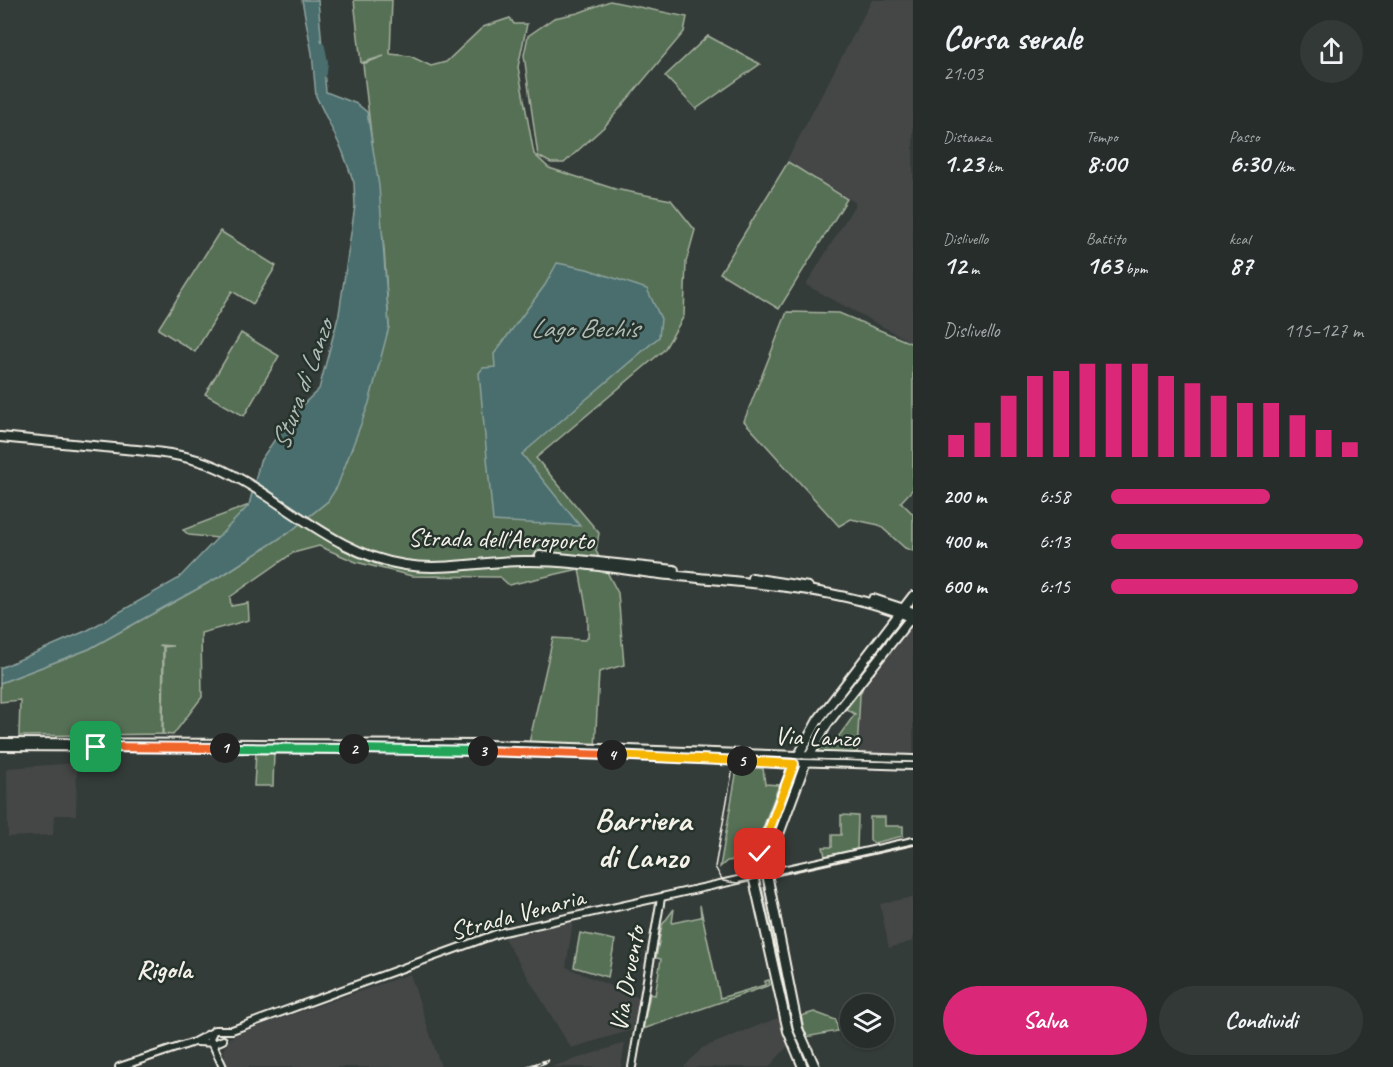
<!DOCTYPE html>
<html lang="it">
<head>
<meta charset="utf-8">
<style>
	body { margin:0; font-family:Caveat,sans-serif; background:#333937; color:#f1f3f6; height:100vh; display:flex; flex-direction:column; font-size:22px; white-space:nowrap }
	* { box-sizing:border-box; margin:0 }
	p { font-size:20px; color:#a4a8a9 }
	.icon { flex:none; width:33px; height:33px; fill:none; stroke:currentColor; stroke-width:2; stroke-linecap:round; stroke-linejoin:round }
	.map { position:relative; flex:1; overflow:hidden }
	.side { display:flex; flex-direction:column; background:#272d2b; width:480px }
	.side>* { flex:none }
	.tools { position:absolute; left:840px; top:994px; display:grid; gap:12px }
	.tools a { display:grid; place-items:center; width:54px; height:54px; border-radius:50%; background:#272d2b; box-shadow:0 2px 4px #0004,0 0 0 2px #434947; font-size:30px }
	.pin { position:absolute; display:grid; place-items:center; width:51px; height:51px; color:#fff; margin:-26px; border-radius:12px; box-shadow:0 3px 9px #0006 }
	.km { position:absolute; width:30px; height:30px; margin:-15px; border-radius:50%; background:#222; color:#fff; font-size:16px; line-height:30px; text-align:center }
	.round { display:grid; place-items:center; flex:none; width:63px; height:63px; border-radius:32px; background:#333937 }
	.headline { display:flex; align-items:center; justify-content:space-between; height:102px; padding:0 30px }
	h1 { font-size:33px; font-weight:600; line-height:45px }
	.stats { display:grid; grid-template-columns:repeat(3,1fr); gap:9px; height:102px; padding:6px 30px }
	.stats div { display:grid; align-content:center }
	.stats b { font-size:26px; font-weight:600 }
	.stats small { font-size:16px; font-weight:400 }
	.stats p { font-size:16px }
	.chart { height:168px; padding:12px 30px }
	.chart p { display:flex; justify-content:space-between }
	.chart svg { width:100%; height:108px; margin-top:6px; stroke:#db2777; stroke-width:6 }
	.cta { display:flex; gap:12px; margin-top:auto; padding:12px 30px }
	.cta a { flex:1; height:69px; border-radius:36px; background:#db2777; color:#fff; font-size:24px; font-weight:600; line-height:69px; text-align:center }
	.cta a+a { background:#333937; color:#f1f3f6 }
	ul { padding:0 30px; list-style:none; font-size:20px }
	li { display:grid; grid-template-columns:96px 72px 1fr; align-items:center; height:45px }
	li i { height:15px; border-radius:8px; background:#db2777 }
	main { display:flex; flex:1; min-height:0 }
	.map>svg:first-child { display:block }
</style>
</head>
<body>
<main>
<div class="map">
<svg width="913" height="1067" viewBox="0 0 913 1067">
	<rect width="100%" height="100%" fill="#343c39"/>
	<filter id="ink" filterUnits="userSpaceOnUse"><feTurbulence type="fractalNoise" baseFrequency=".0167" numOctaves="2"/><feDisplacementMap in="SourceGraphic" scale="12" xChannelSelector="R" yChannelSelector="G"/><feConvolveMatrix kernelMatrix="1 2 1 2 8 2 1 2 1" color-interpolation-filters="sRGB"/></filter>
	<g filter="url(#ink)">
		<g fill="#444747">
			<polygon points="872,0 913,0 913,343 806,285 856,203 787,160"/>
			<polygon points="913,624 913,754 818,752 821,747 831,747 855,714 846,709"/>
			<polygon points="77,763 76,815 54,815 53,835 8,837 7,768"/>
			<polygon points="913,897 913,941 889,948 880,904"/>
			<polygon points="573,922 566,967 639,998 632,1030 571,1048 504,938"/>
			<polygon points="410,974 441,1067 227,1067 224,1051 230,1038 239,1033"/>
			<polygon points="780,1017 788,1046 769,1067 684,1067 702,1048"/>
			<polygon points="625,1043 621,1067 551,1067"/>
		</g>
		<g fill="#567055" stroke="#a5b09e" stroke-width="1.5">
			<polygon points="354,0 392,0 390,54 410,56 431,66 446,62 483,27 510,18 514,24 527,24 518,67 534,154 549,168 615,189 671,200 695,230 686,262 684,316 664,350 536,458 599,533 596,551 618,593 624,665 599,672 595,749 529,743 553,638 585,640 588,637 588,618 579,569 509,585 500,577 412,576 356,562 319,546 293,553 230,597 231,606 248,603 249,620 201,633 202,697 173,735 163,734 164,647 173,646 159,645 163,646 162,734 19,736 20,700 0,702 0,683 89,649 226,573 291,531 328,501 389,327 384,249 363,64 384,56 361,63"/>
			<polygon points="610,1 687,17 684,32 605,126 564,163 551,163 538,156 524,55 528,36 554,18 578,13"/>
			<polygon points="708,36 760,64 696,109 665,76"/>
			<polygon points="788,162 847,199 779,309 720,273"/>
			<polygon points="220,231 276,266 253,304 232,291 195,352 158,329"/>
			<polygon points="787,312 839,313 913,344 913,489 901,502 913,514 913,551 905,548 879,525 851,519 839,526 837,524 744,421"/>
			<polygon points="241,333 279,356 244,416 205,394"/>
			<polygon points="249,505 252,506 218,538 189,535 183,530"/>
			<polygon points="863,687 860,695 857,753 818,752 821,747 831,747 855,714 846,709"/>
			<polygon points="274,751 273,786 254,786 256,752"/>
			<polygon points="795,767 798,770 762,869 758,870"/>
			<polygon points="763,768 765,784 779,785 746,872 743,859 727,861 720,867 737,769"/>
			<polygon points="841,815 858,816 857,849 825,856 823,847 832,847 832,835 841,835"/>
			<polygon points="870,817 885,817 885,826 903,826 903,836 874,843 870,840"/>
			<polygon points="762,888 788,1002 783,1003 759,889"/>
			<polygon points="700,905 720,998 765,985 765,981 769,980 770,985 643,1029 650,994 655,995 661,959 656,958 662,925 674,909 672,923 701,917"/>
			<polygon points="580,933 615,940 608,977 574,967"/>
			<polygon points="814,1012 836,1020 838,1031 806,1037 801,1016"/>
		</g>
		<g fill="#496e6d" stroke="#8da29e" stroke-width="1.5">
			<polygon points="302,0 318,0 326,92 357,104 367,112 379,186 389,327 369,403 337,487 328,501 291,531 226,573 89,649 0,683 0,668 88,630 178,579 249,505 260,461 291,416 319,389 339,314 355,206 354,183 342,150 316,96 312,53"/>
			<polygon points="557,263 587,269 647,289 661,319 659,337 522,454 580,526 493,521 479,373 483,368 495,367 494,354 545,285"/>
		</g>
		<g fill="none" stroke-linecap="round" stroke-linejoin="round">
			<polyline stroke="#496e6d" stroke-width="8" points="321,47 324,62 323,73"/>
			<g stroke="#f4f1e8" stroke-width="10">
				<g id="minor">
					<polyline points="0,742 487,744 913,759"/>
					<polyline points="0,747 410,749 913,766"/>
					<polyline points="197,1042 216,1043 223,1040"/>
					<polyline points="119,1067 194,1042 211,1033"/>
					<polyline points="223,1067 210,1038 214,1030 232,1030 499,933 913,841"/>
					<polyline points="632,1067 661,898"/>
				</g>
			</g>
			<g stroke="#f4f1e8" stroke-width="12">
				<g id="major">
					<path d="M0 437C38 441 76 444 114 448 149 451 184 453 216 467 280 495 334 555 405 565 444 571 484 561 524 561 572 560 622 570 670 575 750 584 838 586 913 618"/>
					<polyline points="540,556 674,570"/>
					<polyline points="752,578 808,587"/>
					<polyline points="873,599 913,612"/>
					<polyline points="803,1067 788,1031 754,880 754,869 794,764 818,720 913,596"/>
					<polyline points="815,1067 798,1029 766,869 805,764 827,724 913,615"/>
				</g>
			</g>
			<use href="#minor" stroke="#26332d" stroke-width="6"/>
			<use href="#major" stroke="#26332d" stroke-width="8"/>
			<polyline stroke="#f4f1e8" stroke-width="1.5" points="913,762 752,758 742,760 732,773 715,867 723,881 737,883 913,844"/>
			<g stroke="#f4f1e8" stroke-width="4">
				<polyline id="rail" points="529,1067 547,1061"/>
			</g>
			<use href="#rail" stroke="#26332d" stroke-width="1.5" stroke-dasharray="4.5" stroke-linecap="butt"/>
		</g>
	</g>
	<g fill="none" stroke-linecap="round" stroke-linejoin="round" filter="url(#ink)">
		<g stroke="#fff" stroke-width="12">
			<polyline id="split-1" points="96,747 225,748"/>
		</g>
		<g stroke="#fff" stroke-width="12">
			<polyline id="split-2" points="225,748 354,749"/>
		</g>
		<g stroke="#fff" stroke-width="12">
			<polyline id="split-3" points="354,749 483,751"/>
		</g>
		<g stroke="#fff" stroke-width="12">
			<polyline id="split-4" points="483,751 612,755"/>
		</g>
		<g stroke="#fff" stroke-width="12">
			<polyline id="split-5" points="612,755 742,761"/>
		</g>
		<g stroke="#fff" stroke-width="12">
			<polyline id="split-6" points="742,761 794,764 760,854"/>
		</g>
		<use href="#split-1" stroke="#f0652b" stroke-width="8"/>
		<use href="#split-2" stroke="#22a559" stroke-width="8"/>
		<use href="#split-3" stroke="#22a559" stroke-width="8"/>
		<use href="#split-4" stroke="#f0652b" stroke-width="8"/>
		<use href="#split-5" stroke="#f5b400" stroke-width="8"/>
		<use href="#split-6" stroke="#f5b400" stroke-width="8"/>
	</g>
	<g text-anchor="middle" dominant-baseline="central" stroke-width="5" stroke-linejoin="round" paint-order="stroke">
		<g font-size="26" fill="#f4f1e8" stroke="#26332d">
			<text transform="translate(501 539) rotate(1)">Strada dell'Aeroporto</text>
			<text transform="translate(817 737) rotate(2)">Via Lanzo</text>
			<text transform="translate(517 914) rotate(-15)">Strada Venaria</text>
			<text transform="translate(627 979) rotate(-80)">Via Druento</text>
		</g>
		<g font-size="27" font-style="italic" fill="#b0bdb7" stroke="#26332d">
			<text x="584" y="328">Lago Bechis</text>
			<text transform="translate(302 385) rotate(-70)">Stura di Lanzo</text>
		</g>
		<g font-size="27" font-weight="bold" fill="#f4f1e8" stroke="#26332d">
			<text x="164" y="969">Rigola</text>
		</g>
		<g font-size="32" font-weight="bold" fill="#f4f1e8" stroke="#26332d">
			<text x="643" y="819">Barriera<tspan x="643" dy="37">di Lanzo</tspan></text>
		</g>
	</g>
</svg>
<div class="tools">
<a><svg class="icon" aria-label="layers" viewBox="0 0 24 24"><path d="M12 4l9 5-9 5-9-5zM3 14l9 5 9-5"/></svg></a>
</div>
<div class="pin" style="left:96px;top:747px;background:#1e9e55"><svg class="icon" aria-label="arrive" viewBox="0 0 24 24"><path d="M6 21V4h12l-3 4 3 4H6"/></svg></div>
<div class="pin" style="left:760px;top:854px;background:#d93025"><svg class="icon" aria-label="check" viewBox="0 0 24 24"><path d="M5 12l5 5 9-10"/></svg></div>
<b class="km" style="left:225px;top:748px">1</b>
<b class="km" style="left:354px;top:749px">2</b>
<b class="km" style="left:483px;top:751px">3</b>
<b class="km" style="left:612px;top:755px">4</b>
<b class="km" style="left:742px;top:761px">5</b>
</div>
<section class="side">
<div class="headline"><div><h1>Corsa serale</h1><p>21:03</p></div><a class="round"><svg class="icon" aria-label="share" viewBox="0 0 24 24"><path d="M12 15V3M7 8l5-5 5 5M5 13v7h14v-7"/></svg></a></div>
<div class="stats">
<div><p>Distanza</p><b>1.23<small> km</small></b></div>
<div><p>Tempo</p><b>8:00</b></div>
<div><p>Passo</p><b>6:30<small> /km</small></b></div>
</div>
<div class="stats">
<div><p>Dislivello</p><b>12<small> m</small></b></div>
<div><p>Battito</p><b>163<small> bpm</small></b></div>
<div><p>kcal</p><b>87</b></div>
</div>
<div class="chart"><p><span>Dislivello</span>115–127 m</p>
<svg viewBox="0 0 160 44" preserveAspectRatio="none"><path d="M5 44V35M15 44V30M25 44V19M35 44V11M45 44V9M55 44V6M65 44V6M75 44V6M85 44V11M95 44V14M105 44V19M115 44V22M125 44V22M135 44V27M145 44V33M155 44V38"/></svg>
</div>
<ul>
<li><b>200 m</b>6:58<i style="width:63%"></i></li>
<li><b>400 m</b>6:13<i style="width:100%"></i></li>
<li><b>600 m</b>6:15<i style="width:98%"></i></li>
</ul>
<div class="cta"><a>Salva</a><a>Condividi</a></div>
</section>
</main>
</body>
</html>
